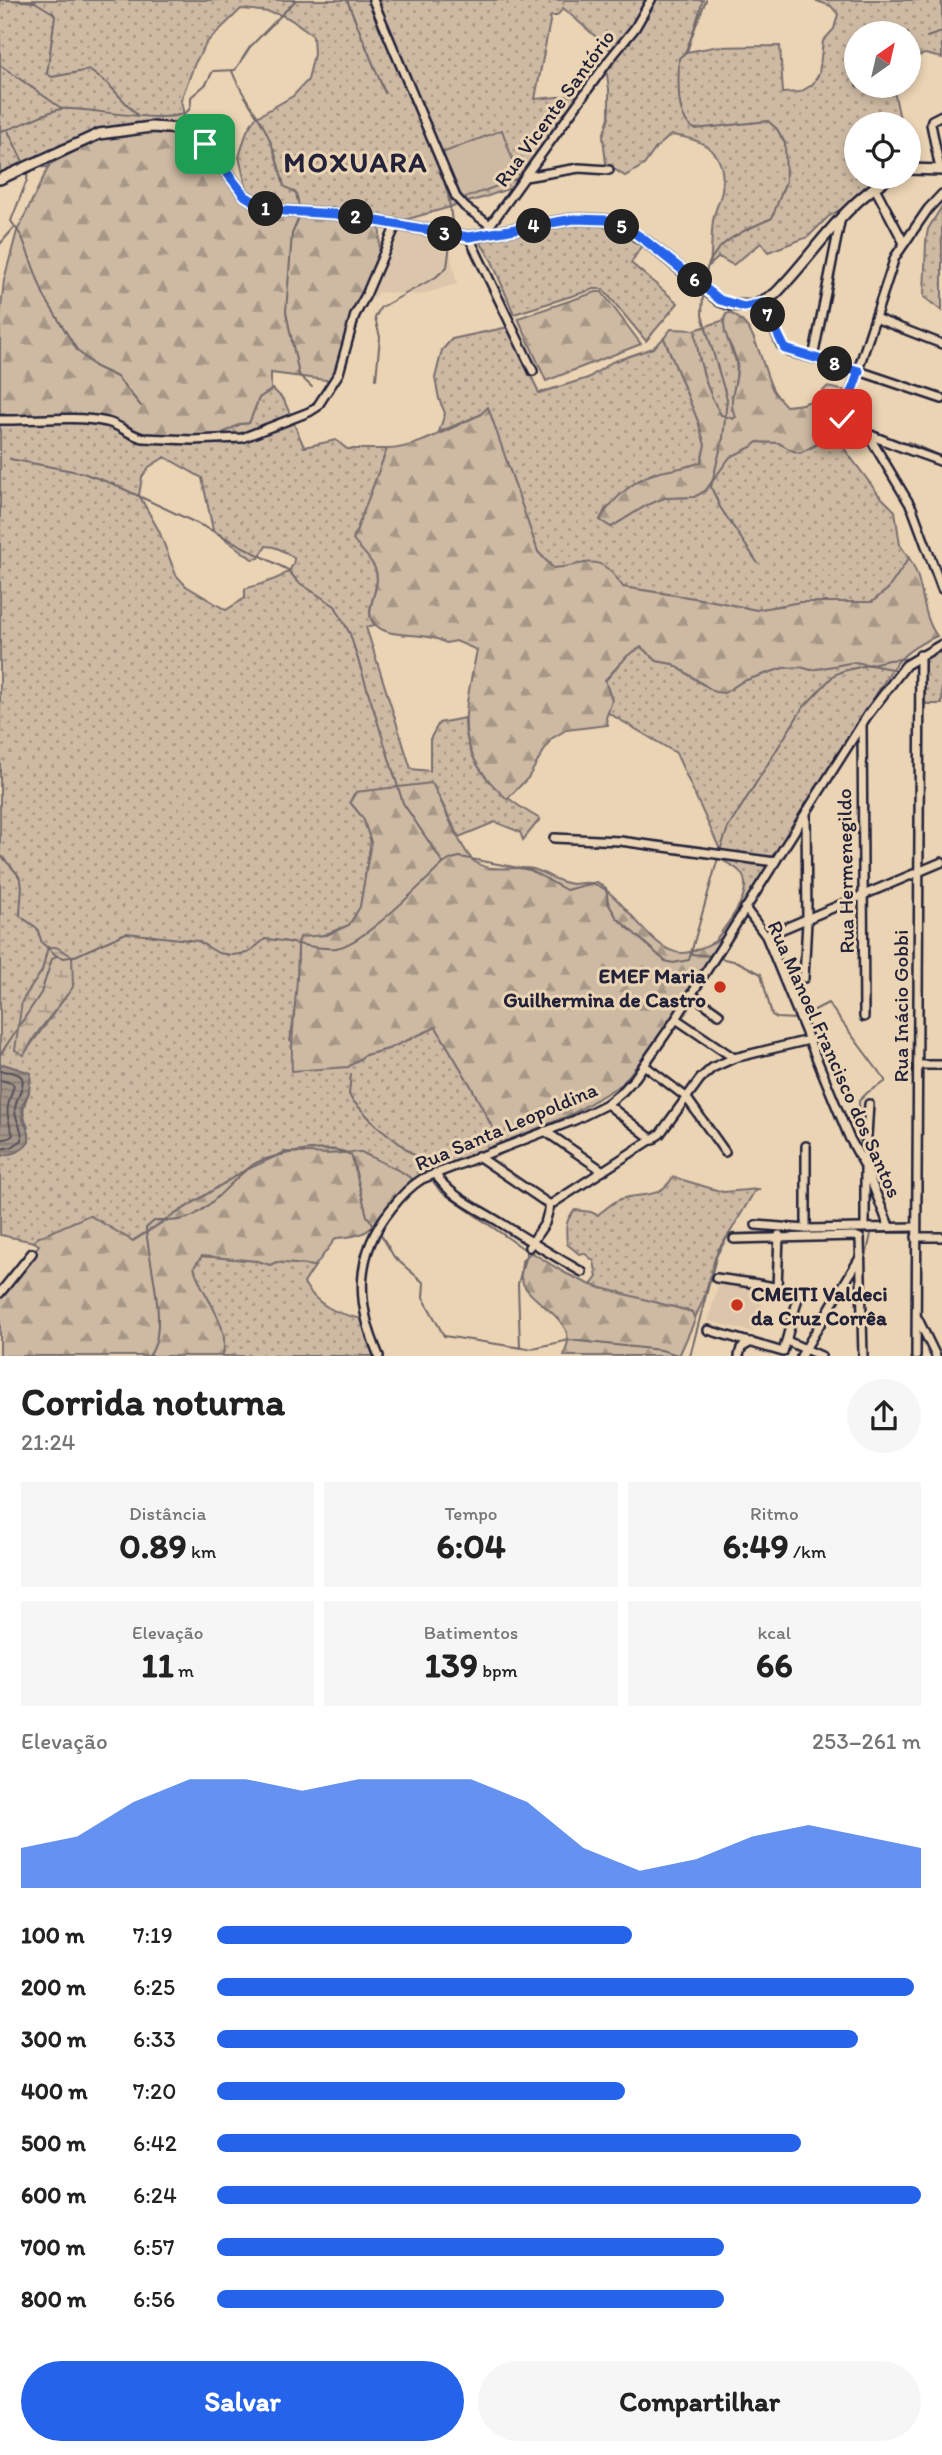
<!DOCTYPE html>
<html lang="pt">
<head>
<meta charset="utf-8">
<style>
	body { margin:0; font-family:Itim,sans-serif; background:#f6f6f6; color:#222; height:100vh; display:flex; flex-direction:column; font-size:26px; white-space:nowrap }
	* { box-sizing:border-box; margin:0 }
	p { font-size:23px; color:#767676 }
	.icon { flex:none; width:38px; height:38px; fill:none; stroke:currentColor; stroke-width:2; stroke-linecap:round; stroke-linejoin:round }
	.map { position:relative; height:1356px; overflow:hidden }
	.side { display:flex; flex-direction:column; background:#fff; flex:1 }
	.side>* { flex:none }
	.needle { width:46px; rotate:34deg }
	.controls { position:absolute; left:844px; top:21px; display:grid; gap:14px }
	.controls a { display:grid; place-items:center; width:77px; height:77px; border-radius:50%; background:#fff; box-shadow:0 4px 10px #0003; font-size:35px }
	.pin { position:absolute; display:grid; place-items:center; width:60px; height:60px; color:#fff; margin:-30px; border-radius:14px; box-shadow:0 4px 10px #0006 }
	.km { position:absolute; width:35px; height:35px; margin:-18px; border-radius:50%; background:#222; color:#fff; font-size:19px; line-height:35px; text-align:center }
	.round { display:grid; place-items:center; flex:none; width:74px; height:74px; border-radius:37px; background:#f6f6f6 }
	.overview { display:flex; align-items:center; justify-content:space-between; height:119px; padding:0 21px }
	h1 { font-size:38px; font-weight:800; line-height:52px }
	.figures { display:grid; grid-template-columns:repeat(3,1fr); gap:10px; height:119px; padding:7px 21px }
	.figures div { display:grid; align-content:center; border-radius:0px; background:#f6f6f6; text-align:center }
	.figures b { font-size:35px; font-weight:800 }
	.figures small { font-size:19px; font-weight:400 }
	.figures p { font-size:19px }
	.chart { height:196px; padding:14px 21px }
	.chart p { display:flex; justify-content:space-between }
	.chart svg { width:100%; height:126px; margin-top:7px; fill:#2563eb; opacity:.7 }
	.primary-button { display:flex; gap:14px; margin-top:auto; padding:14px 21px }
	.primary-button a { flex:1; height:80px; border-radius:42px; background:#2563eb; color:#fff; font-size:28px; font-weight:800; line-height:80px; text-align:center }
	.primary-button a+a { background:#f6f6f6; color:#222 }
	ul { padding:0 21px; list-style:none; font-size:23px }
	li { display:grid; grid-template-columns:112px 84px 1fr; align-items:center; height:52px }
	li i { height:18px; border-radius:9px; background:#2563eb }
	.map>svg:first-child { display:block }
</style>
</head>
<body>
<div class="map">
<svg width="942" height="1356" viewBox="0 0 942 1356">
	<defs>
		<pattern id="grass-dots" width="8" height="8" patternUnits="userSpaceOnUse" patternTransform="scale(1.75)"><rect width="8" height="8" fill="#cebaa3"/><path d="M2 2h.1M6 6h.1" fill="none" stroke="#a79786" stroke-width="1.8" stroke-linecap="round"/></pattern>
		<pattern id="forest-firs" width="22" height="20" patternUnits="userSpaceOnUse" patternTransform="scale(1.75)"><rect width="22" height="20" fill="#cebaa3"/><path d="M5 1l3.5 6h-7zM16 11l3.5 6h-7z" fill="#a79786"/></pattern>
		<pattern id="wetland-marsh" width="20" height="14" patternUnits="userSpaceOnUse" patternTransform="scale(1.75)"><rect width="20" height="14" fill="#cebaa3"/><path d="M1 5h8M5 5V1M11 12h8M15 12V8" fill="none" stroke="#a79786"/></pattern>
		<pattern id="water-rules" width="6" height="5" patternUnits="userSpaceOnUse" patternTransform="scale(1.75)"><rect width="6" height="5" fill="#a49589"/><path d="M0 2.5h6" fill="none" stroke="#857971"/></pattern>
	</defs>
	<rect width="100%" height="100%" fill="#ebd4b4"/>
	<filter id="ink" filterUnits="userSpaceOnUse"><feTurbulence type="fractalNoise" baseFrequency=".0143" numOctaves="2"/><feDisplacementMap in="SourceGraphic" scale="14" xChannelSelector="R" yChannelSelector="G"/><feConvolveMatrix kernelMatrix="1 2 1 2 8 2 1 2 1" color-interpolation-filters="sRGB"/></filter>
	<g filter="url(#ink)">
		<g fill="#dcc6ab">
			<polygon points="398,227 448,243 457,284 420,295 378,292 374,299 370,296"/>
			<polygon points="719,1282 766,1289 754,1332 708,1321"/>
		</g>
		<g fill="url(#grass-dots)" stroke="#786e6f" stroke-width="2" fill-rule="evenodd">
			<path d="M0 0H703L687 52 714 47 780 46 783 93 800 92 812 85 819 74 823 41 834 29 838 14 831 6 814 0H942V58L925 54 908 59V33H856V86H893L900 119 899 124H856V177H876L874 180 854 201 828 217 808 237 768 252 761 243 733 265 719 257 710 265C712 250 711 236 713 221 714 210 721 200 722 190 727 151 704 139 671 135L656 148 644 165 625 176 606 164 603 136 609 117V89L605 60 611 50 563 8 557 16H551L535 99 581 95 514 187 482 198 380 227 288 208 255 195 247 190 239 157 247 131 255 118 293 96 308 80 314 54 313 36C286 12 276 12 241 9L207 42 195 63 181 100 186 125 105 136 50 164 48 167 24 168 0 175Z"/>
			<polygon points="942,206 942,311 924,297 926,241 928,229"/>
			<path d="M572 222C601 223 618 229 642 245L631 263 678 303 646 341 603 289H594L514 314 492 261 479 240 505 237Z"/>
			<path d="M724 320C725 329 727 339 730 347 732 352 736 358 736 363 740 382 725 400 737 418L733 419 721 415C705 388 698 360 695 330Z"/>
			<path d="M509 327 539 393 588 378 612 362 653 348 664 338 698 421 705 445 701 462 685 469 651 474 605 510 600 520 611 527 647 505 664 498 694 497 705 491 730 457 751 447 757 442 779 443 791 450 800 453 815 446 836 430 846 451 879 495 895 511 900 545 909 558 888 589 872 602H801L756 610 713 601 622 587C601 552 586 567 553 568L538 552 488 408 480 415 439 432 445 413 439 399 435 378 442 350 452 339Z"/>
			<path d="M273 389 284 400 304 447 336 440 347 449H387L353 540C361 549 374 561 376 572 381 591 361 611 375 625L366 627 411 769 430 771V739L439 723 465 718C464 767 501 797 540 819L523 840 520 832 495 822 459 837 432 783 354 794 350 802 363 818 371 842 360 907 349 925 298 945 297 998 290 1041 348 1067 365 1055 388 1049 436 1027 471 1086 501 1144 473 1155 421 1185 400 1171 361 1152 327 1154 242 1172 132 1241 94 1218 37 1238 34 1242 0 1235V1155L3 1156 28 1127C21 1113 23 1106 29 1092L3 1064 0 1066V413L22 420 45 422 80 415 108 418 152 437 219 435 240 424 249 423 259 398ZM165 457 202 478 213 530 252 559 259 558 266 546C277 546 285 552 294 558 295 578 261 583 245 589V598L226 610 186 586 176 575 159 531 139 495 142 477 149 467ZM48 947 72 957V988L24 1054 22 1001 42 971Z"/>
			<path d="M641 647 657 661 673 664 702 684 724 693 743 681 783 668 801 667 811 670 855 662 892 669 724 938 715 941C725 926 756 892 741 873 737 867 728 864 722 860L723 856 676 753 607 712 612 701 605 681 627 656Z"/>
			<polygon points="942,647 942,704 925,704 925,655"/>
			<path d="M673 1177 723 1192 760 1189 754 1192 715 1258 704 1298 695 1318 691 1311 619 1294 591 1285 597 1277 594 1261 584 1253 579 1254 567 1244C566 1230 564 1221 575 1210L591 1212 597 1215C605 1210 612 1202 621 1199 643 1192 659 1200 673 1177Z"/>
			<path d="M202 1256 258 1261 270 1265 276 1262 315 1266 304 1283C317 1306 337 1314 363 1319L377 1356H222L224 1351 211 1304 198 1282 194 1267Z"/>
		</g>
		<g fill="url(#forest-firs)" stroke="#786e6f" stroke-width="2">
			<polygon points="186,125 212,144 243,187 255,195 288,208 380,227 379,261 333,381 271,373 271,390 259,398 249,423 240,424 219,435 200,438 152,437 108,418 80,415 45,422 22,420 0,413 0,318 4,280 17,231 50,164 105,136"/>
			<polygon points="596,292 602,292 641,344 546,381 518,318"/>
			<path d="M730 313C757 324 761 364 772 388 775 395 781 400 786 406 806 405 813 402 827 387L847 391 849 394 839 426 827 438 800 453 791 450 779 443 757 442 751 447 730 457 705 491 694 497 664 498 647 505 611 527 600 520C610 502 633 480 653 474 669 469 685 469 701 462L705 445 698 421 664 338 671 329 695 330C698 360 705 388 721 415L733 419 736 417C725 400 740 381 737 362 733 346 719 331 726 314Z"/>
			<path d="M488 407 538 552 553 568C588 567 597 548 623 587L713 601 756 610 801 602H872L888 589 909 558C925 582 920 613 937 636 920 643 903 653 892 669L855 662 811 670 801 667 783 668 743 681 724 693 715 692 673 664 657 661 641 647 627 656 605 680 612 701 606 718 608 725 566 730 551 739 528 778 507 799C451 748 464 716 477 650L456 641 446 643C426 631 393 639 378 627 359 613 382 591 376 571 373 560 360 549 353 540L387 449C416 449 453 426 480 415Z"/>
			<path d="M432 783C441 800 462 853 475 862 492 874 515 865 533 869 547 873 558 883 573 884 580 884 586 881 594 884 623 892 652 956 684 953 697 952 711 942 724 938L673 1021 622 1084 572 1114 501 1144 471 1086 436 1027 388 1049 365 1055 348 1067 292 1071C290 1028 299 988 298 945L300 937 327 935 349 925 360 907 371 842 363 818 350 802 356 792Z"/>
			<path d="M285 1152 327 1154 361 1152 400 1171 421 1185C413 1190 403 1194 397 1201 371 1224 376 1236 336 1238L315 1266 276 1262 270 1265 258 1261 202 1256 194 1267C201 1296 233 1325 222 1356H0V1297L39 1245 34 1242 37 1238 89 1215 133 1241 242 1172Z"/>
			<path d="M531 1252 565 1273 591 1285 692 1312 695 1320 679 1356H564C565 1351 568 1344 568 1340 567 1313 526 1301 521 1278 520 1273 522 1266 522 1261Z"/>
		</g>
		<polygon fill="url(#wetland-marsh)" stroke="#786e6f" stroke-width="2" points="48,947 56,947 72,956 73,987 35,1036 24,1055 15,1050 22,1001 42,971"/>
		<polygon fill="#cebaa3" stroke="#786e6f" stroke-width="2" points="502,130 519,178 462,199 442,153"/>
		<path fill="url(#water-rules)" stroke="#70676a" stroke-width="2" d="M3 1064 31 1073 29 1092 22 1106 23 1119 29 1133V1142C22 1152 11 1155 0 1155V1066Z"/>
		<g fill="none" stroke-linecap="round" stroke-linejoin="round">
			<g stroke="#56505a" stroke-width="2">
				<path d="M0 1071C41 1072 14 1093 15 1111 16 1122 23 1129 22 1140L12 1147 0 1149"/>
				<path d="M0 1080 12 1083 14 1086C6 1108 5 1112 13 1135L9 1138 0 1140"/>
			</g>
			<g stroke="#70676a" stroke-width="2">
				<polyline points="7,0 35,2 53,13 55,16 47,74 52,77 89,70 108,84 138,116"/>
				<polyline points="347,0 385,93"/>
				<polyline points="927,37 942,32"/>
				<polyline points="0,65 61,108"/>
				<path d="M232 71C239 90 249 102 259 119 272 139 278 163 284 186L296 193 300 210"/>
				<path d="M0 131C20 128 40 113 61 109 83 106 180 129 190 108 191 105 191 101 191 97L206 84 213 71 235 70 250 47 296 0"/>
				<polyline points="8,131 24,164"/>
				<polyline points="441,170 448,194 453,229"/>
				<polyline points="28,172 27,180 11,221 22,237 44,296 77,350 94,366 117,377 141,406"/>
				<polyline points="300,215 292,234 286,312 299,375 312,387"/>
				<polyline points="0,244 14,228"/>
				<path d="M704 284C707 243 740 233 772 218L786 181 785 143 777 129 768 121 695 129C674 119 679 78 679 58L685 53 706 0"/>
				<polyline points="703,293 702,315 727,399 723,438 711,487 720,507 757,562"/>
				<polyline points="376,379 380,337 375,318 380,308 436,277 447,267 451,238"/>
				<polyline points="908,442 942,457"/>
				<polyline points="10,459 83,473 113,484 209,529 288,570 298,582 335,606 350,634 403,803 443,863"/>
				<polyline points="926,656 942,652"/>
				<polyline points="719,853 728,828 802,709 834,675 843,671 888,660 914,658"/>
				<path d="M0 855C29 884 21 879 20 916L37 928 42 943 57 956 64 958 75 956 126 933 198 941 218 953 232 955 248 953 265 939C289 940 313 950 336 948 363 945 421 884 443 864L451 859 460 857 530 870 566 890 597 882 606 888 608 903 617 918 665 961 673 963 689 960 718 858"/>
				<polyline points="691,954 714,956"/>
				<polyline points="719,958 738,962 761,974 772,1015 777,1018 796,1019"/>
				<polyline points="801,1017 828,1003 885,1080 885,1082 868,1092 859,1101 861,1151"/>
				<polyline points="0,1055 41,993 52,959 56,956"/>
				<polyline points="351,1074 349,1094 352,1100 376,1125 419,1159 430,1175"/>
				<polyline points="432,1180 440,1191 527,1251 518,1284 520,1348"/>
				<polyline points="379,1231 394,1257 424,1283 423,1297 444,1336 529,1349 569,1340 661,1350 681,1356"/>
				<polyline points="782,1233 840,1233"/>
				<polyline points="856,1233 913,1233"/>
				<polyline points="919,1233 942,1233"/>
				<polyline points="863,1262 866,1257 871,1234"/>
				<polyline points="828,1318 848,1284"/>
				<path d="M149 1356C170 1330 148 1260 146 1228L154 1221C169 1221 183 1222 196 1214 218 1201 233 1178 254 1164 270 1154 340 1141 352 1157L367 1216 375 1226"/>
				<polyline points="690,1356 718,1250 729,1234 777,1233"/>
			</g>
			<g stroke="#22223b" stroke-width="12">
				<g id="minor">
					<polyline points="373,0 456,197 465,207 490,225"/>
					<polyline points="940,169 931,124 932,120 942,115"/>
					<polyline points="525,177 579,168 609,170"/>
					<polyline points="874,186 904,243"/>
					<path d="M942 194 928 209 895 257 842 419C853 432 922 454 942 462"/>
					<polyline points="483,235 609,60 635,28 651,0"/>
					<polyline points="469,237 533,371"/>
					<polyline points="763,303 781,345 790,352 859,371 942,399"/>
					<polyline points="875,318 942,344"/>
					<polyline points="813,358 841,217"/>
					<path d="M0 420C36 421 71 415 107 422 120 425 129 435 143 438L192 440 242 438 309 412 317 407 339 373 355 315 366 295 396 225"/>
					<polyline points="867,433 912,508 942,589"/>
					<polyline points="862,724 864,1017"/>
					<polyline points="554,838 620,841 775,862"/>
					<polyline points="745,908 766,936 849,1137 865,1166 889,1226"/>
					<polyline points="766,936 942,862"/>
					<polyline points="804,978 807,921 806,815"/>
					<polyline points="691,994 719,1014"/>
					<polyline points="676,1019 734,1058"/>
					<polyline points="644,1065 686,1097 725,1152"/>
					<polyline points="918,1065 942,1065"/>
					<polyline points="607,1104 653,1140"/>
					<polyline points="545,1131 603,1171"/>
					<polyline points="806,1146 806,1229"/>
					<polyline points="478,1156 550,1205"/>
					<path d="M435 1173C448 1196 479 1209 501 1223 528 1240 554 1256 582 1272"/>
					<polyline points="550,1205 660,1134 700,1079 712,1068 734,1058 809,1040"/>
					<polyline points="756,1225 806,1229 916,1227"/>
					<polyline points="865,1227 865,1166 869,1104"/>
					<polyline points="916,1237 942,1237"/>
					<polyline points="734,1239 855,1236 860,1238 863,1356"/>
					<polyline points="529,1247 545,1223 550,1205"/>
					<polyline points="777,1288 779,1235"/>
					<polyline points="0,1293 32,1253"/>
					<polyline points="918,1319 936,1356"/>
					<path d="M708 1330 783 1352 798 1298C788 1285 734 1281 716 1278"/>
					<polyline points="787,1341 821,1356"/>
					<path d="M379 1356C356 1304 354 1255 391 1209 400 1197 409 1187 422 1179L575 1120 607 1104 623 1091 635 1078 676 1019 867 716 906 665 942 644"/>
					<polyline points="739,1356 741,1348 751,1342"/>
					<polyline points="801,1356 861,1256"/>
					<polyline points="916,1356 920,655"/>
				</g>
			</g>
			<g stroke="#22223b" stroke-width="14">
				<g id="tertiary">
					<polyline points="908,169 942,170"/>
					<path d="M0 179 99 134 151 127 184 129 205 144 245 196 268 210 336 214 469 237 574 219 606 220 623 227 647 242 720 301 731 305 754 306 775 294C814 255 841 206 890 177"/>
				</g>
			</g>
			<use href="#minor" stroke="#ebd4b4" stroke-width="7"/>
			<use href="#tertiary" stroke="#ebd4b4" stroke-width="9"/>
		</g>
	</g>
	<g fill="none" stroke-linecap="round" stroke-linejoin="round" filter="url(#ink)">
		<g stroke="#fff" stroke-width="14">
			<polyline id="route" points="205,144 245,196 268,210 336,214 469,237 574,219 606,220 636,234 647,242 720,300 744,307 763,303 785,349 859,371 842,419"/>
		</g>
		<use href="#route" stroke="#2563eb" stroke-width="9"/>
	</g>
	<g fill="#c8321e" stroke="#ebd4b4" stroke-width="2.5">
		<circle cx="720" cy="987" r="7"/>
		<circle cx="737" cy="1305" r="7"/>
	</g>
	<g text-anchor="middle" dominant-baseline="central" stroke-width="6" stroke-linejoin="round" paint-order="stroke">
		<g font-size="21" fill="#22223b" stroke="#ebd4b4">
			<text transform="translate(554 108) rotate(-54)">Rua Vicente Santório</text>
			<text transform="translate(845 871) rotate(-91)">Rua Hermenegildo</text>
			<text transform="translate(900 1006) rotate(-90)">Rua Inácio Gobbi</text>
			<text transform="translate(835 1059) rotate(66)">Rua Manoel Francisco dos Santos</text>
			<text transform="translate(506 1126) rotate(-23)">Rua Santa Leopoldina</text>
		</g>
		<g font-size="21" font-weight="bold" fill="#22223b" stroke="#ebd4b4" text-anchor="end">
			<text x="706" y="975">EMEF Maria<tspan x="706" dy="24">Guilhermina de Castro</tspan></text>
			<text x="751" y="1293" text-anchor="start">CMEITI Valdeci<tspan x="751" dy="24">da Cruz Corrêa</tspan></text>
		</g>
		<g font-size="28" font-weight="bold" letter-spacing="2" fill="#22223b" stroke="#ebd4b4">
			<text x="356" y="162">MOXUARA</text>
		</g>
	</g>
</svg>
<div class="controls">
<a><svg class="needle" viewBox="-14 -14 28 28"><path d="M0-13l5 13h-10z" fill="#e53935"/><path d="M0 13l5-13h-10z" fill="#767676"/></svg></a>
<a><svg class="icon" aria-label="locate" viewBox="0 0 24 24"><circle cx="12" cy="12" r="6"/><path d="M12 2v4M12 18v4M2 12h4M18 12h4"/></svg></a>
</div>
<div class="pin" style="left:205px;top:144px;background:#1e9e55"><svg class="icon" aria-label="arrive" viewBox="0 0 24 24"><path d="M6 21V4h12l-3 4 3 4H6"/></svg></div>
<div class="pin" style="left:842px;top:419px;background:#d93025"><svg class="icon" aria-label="check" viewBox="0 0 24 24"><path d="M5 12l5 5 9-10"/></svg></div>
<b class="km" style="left:266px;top:209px">1</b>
<b class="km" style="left:356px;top:217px">2</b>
<b class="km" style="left:445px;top:234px">3</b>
<b class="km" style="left:534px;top:226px">4</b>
<b class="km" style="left:622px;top:227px">5</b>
<b class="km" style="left:695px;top:280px">6</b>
<b class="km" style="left:768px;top:315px">7</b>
<b class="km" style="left:835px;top:364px">8</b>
</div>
<section class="side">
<div class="overview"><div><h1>Corrida noturna</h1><p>21:24</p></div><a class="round"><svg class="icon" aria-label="share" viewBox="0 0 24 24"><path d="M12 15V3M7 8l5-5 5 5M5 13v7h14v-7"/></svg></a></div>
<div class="figures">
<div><p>Distância</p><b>0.89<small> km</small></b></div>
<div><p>Tempo</p><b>6:04</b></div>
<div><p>Ritmo</p><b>6:49<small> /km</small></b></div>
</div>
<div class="figures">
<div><p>Elevação</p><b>11<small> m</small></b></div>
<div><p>Batimentos</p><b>139<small> bpm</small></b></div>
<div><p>kcal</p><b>66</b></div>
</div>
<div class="chart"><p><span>Elevação</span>253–261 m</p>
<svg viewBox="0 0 160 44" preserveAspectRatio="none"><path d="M0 44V30L10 26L20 14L30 6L40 6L50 10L60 6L70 6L80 6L90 14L100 30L110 38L120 34L130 26L140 22L150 26L160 30V44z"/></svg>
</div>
<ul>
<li><b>100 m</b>7:19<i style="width:59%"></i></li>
<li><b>200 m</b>6:25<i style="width:99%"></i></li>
<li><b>300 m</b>6:33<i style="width:91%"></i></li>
<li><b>400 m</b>7:20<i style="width:58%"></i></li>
<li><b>500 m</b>6:42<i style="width:83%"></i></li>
<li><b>600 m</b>6:24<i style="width:100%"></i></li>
<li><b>700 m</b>6:57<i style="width:72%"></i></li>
<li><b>800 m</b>6:56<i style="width:72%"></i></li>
</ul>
<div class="primary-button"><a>Salvar</a><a>Compartilhar</a></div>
</section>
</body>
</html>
